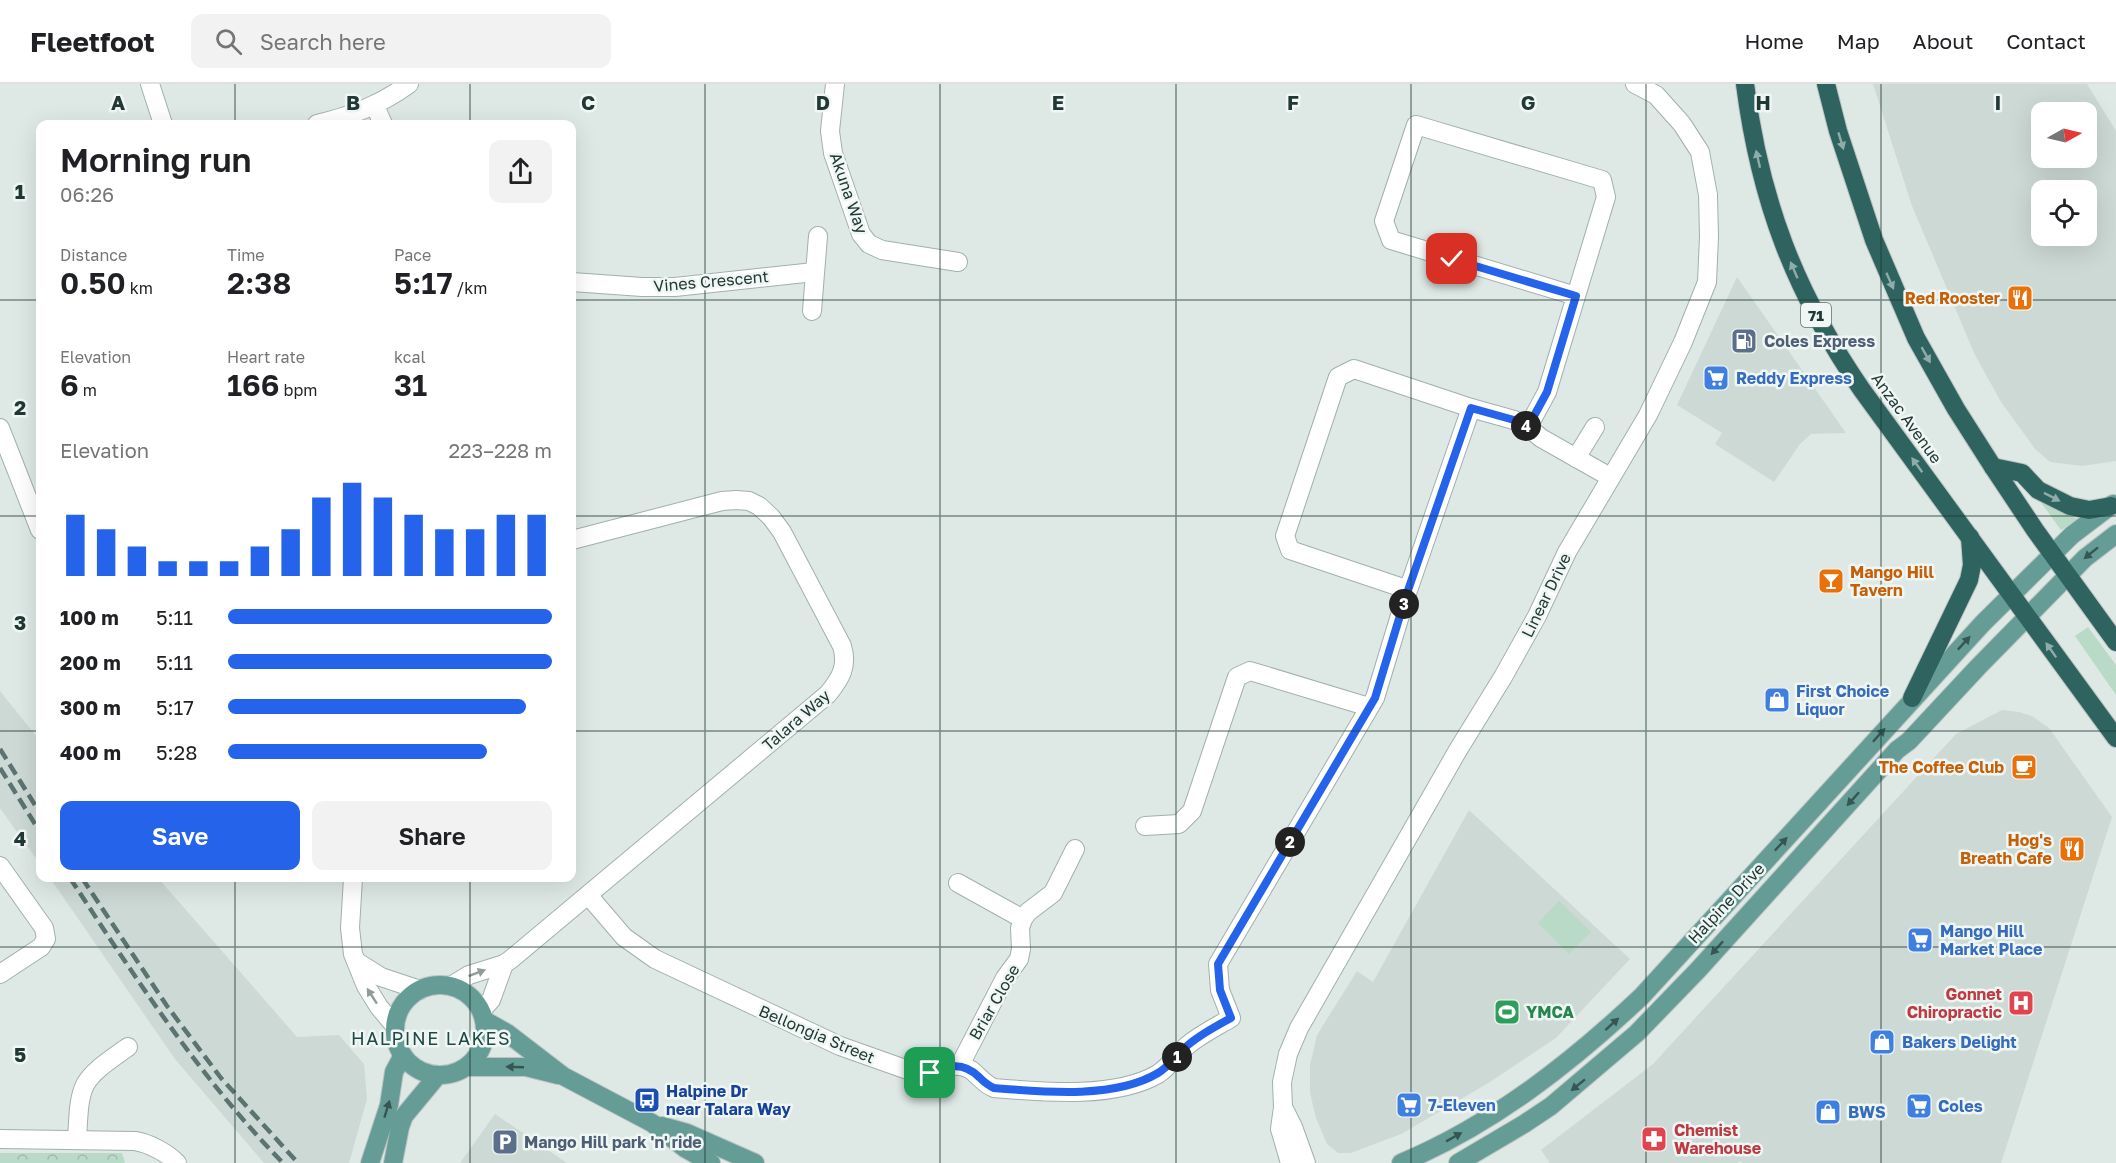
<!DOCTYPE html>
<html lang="en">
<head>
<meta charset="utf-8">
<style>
	body { margin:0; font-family:"Golos Text",sans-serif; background:#f2f2f2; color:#202124; height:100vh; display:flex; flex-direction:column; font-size:22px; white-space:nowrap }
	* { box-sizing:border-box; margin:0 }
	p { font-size:20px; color:#757577 }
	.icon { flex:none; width:33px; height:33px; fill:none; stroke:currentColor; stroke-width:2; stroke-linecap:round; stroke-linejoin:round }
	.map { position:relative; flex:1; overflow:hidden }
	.details { position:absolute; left:36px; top:36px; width:540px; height:762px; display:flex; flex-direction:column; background:#fff; border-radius:12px; box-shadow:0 6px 24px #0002 }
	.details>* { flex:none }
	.needle { width:39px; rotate:82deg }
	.buttons { position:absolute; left:2031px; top:18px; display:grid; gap:12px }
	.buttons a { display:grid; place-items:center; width:66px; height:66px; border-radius:12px; background:#fff; box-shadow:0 6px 24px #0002; font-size:30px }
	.pin { position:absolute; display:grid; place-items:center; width:51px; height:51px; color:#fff; margin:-26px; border-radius:12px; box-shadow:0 3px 9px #0006 }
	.km { position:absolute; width:30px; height:30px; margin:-15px; border-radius:50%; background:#222; color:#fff; font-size:16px; line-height:30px; text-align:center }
	.round { display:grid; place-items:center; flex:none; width:63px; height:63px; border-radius:12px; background:#f2f2f2 }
	.overview { display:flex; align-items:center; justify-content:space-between; height:102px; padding:0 24px }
	h1 { font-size:33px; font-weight:600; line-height:45px }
	.figures { display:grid; grid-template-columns:repeat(3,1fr); gap:9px; height:102px; padding:6px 24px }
	.figures div { display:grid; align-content:center }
	.figures b { font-size:30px; font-weight:600 }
	.figures small { font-size:16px; font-weight:400 }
	.figures p { font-size:16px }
	.chart { height:168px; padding:12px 24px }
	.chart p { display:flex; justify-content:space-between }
	.chart svg { width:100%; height:108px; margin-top:6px; stroke:#2563eb; stroke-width:6 }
	.primary-button { display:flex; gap:12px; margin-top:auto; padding:12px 24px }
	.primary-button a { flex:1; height:69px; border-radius:12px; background:#2563eb; color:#fff; font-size:24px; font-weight:600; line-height:69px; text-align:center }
	.primary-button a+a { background:#f2f2f2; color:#202124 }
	ul { padding:0 24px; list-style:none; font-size:20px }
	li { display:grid; grid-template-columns:96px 72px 1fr; align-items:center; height:45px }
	li i { height:15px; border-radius:8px; background:#2563eb }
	header { display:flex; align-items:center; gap:36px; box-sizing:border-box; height:84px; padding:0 30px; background:#fff; border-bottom:2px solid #e0e0e0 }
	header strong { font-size:28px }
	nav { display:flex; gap:33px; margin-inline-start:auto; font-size:21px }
	.search { width:420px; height:54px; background:#f2f2f2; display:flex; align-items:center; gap:15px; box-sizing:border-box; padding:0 21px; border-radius:12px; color:#757577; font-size:22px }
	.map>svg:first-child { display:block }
</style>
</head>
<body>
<header>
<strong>Fleetfoot</strong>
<div class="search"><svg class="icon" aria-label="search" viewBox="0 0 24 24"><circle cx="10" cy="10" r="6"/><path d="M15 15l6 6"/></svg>Search here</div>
<nav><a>Home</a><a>Map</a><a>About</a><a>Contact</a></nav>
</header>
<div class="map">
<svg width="2116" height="1079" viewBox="0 0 2116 1079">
	<defs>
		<pattern id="forest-crowns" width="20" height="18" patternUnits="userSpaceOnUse" patternTransform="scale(1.5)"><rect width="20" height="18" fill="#b8dac6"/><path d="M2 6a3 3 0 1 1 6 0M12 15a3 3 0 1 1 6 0" fill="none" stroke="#9ebcab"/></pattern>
	</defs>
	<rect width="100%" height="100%" fill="#dee9e6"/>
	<g fill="#cdd9d5" fill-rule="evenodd">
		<path d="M1873 0H2087L2116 47V377L2082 382 2050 378 2035 365 2001 318 1975 271 1912 122ZM2042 28H2086V74H2042ZM2042 106H2086V152H2042Z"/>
		<polygon points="1737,193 1846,349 1811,350 1800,360 1774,398 1715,360 1722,349 1677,321"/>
		<polygon points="0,607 40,657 40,780 0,724"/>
		<polygon points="2002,626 2019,628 2032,632 2049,644 2112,733 2001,1079 1743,1079 1740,1077 1737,1079 1550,1079 1541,1066 1653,980 1956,650"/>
		<polygon points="1469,726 1630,875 1556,954 1490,998 1401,1050 1351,1069 1338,1069 1327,1060 1316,1034 1310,1009 1310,981 1317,951 1357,887 1373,898"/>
		<polygon points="50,794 158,794 297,953 339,951 364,980 367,1015 349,1079 264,1079 175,975"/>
		<polygon points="495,1030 567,1079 460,1079"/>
	</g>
	<g fill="#b8dac6">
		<polygon points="2040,417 2043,417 2077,435 2061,446"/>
		<polygon points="2088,543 2116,581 2116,611 2075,552"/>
		<polygon points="1559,817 1591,848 1569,870 1538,839"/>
	</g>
	<polygon fill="url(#forest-crowns)" points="0,1069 122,1069 125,1079 0,1079"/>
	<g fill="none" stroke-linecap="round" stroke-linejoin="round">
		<g stroke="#a2b0ad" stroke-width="20">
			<g id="minor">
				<polyline points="150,0 163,40"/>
				<polyline points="835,0 830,47 833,69 861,150 869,160 882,166 958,178"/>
				<polyline points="375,22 383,40"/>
				<path d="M317 40C351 32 380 21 409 0"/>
				<polyline points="572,198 642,203 675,203 814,188"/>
				<polyline points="812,227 818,152"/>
				<polyline points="1528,343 1547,308 1606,113 1602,96 1416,41 1384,137 1391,156 1576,212"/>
				<polyline points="0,344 40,446"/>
				<polyline points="1576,374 1595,343"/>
				<polyline points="1405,515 1471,324"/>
				<polyline points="1145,742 1179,740 1192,727 1237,593 1250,587 1369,623"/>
				<polyline points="0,782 44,844 46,855 41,863 0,890"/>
				<polyline points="353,794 350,844 353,870 366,902 379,923 395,942"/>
				<polyline points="958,799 1023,835"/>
				<path d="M588 811 624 853 655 875 840 962 919 990C936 989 954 975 971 986 979 992 984 1000 994 1004 1043 1008 1115 1015 1158 990 1170 982 1177 970 1188 961 1201 950 1216 943 1231 934L1220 906 1218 880 1375 614 1405 515 1400 503 1290 466 1285 452 1338 293 1354 285 1471 324 1514 336 1528 343 1541 354 1610 393"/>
				<polyline points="357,878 381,893 420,906"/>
				<path d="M451 902 469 891 504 880 510 876 828 610C841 594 848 582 842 562L782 448 771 433 759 422 749 417 736 416 722 417 572 456"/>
				<polyline points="481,927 491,916 504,880"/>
				<polyline points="960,981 1005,894 1019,875 1021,865 1020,844 1023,835 1028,828 1053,809 1075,765"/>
				<polyline points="1283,1023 1293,1043 1306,1079"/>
				<path d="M0 1055 135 1057C149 1059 167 1069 177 1079"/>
				<path d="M77 1056C80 996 80 997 128 963"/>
				<polyline points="1290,1079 1280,1045 1283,1023 1282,998 1288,970 1299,944 1458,666 1503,593 1537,532 1567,468 1648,331 1683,258 1707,198 1709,153 1708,111 1700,68 1682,40 1656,11 1635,0"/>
			</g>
		</g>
		<g stroke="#bcc3c2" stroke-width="20">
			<g id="major">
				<circle cx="440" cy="946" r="45"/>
				<polyline points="484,936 507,949 563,992 652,1039 686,1065 711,1079"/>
				<polyline points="467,983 526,983 558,991"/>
				<polyline points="662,1042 687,1049 755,1079"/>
				<polyline points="370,1079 389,1021 394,988 403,971"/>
				<polyline points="393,1079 400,1043 404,1032 438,991"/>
				<path d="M1401 1079C1492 1041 1571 979 1642 912L1983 539 2072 451 2113 420"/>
				<polyline points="1458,1079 1524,1040 1551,1022 1637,949 1698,886 1897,666 1909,657 1978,583 2085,474 2116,450"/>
			</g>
		</g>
		<g stroke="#bcc3c2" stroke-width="20">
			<g id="highway">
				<path d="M1745 0C1760 117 1795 209 1862 306L2116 654"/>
				<polyline points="1826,0 1838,47 1874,156 1916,254 1956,325 1993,383 2035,446 2116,558"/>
				<polyline points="1993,383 2022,389 2038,406 2070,422 2089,426 2111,422"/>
				<polyline points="1912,614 1969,496 1972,481 1970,453"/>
			</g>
		</g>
		<use href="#minor" stroke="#fff" stroke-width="18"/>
		<use href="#major" stroke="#659d96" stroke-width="18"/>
		<use href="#highway" stroke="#2e635f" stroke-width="18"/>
		<g stroke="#5b7471" stroke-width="4.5" stroke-dasharray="12 6" stroke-linecap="butt">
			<polyline points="0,665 40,729"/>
			<polyline points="0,684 40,748"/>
			<path d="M70 794C135 893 199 993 283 1079"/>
			<polyline points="82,794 167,922 221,994 298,1079"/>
		</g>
	</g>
	<defs><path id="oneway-solid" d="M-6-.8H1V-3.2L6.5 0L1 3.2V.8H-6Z" transform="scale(1.5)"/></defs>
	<g fill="#8eaca9">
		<use href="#oneway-solid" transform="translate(1841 57) rotate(73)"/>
		<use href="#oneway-solid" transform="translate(1758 75) rotate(-103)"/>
		<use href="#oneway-solid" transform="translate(1794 186) rotate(-113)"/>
		<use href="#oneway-solid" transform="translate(1890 197) rotate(66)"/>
		<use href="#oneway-solid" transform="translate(1926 271) rotate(61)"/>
		<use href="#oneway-solid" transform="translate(1917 381) rotate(-126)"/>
		<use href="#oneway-solid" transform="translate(2052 413) rotate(27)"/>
		<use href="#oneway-solid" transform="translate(2051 566) rotate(-125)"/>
	</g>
	<g fill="#355652">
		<use href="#oneway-solid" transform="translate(2091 469) rotate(141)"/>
		<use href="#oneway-solid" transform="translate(1964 559) rotate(-47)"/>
		<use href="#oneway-solid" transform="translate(1879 651) rotate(-48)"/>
		<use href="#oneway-solid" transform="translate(1853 715) rotate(132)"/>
		<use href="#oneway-solid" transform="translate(1781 760) rotate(-47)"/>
		<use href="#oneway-solid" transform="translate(1717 864) rotate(132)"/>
		<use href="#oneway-solid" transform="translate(1612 940) rotate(-42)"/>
		<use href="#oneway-solid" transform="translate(515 983) rotate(-178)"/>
		<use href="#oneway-solid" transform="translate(1578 1001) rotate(141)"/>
		<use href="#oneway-solid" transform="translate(387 1025) rotate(-73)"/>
		<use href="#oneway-solid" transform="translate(1454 1053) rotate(-29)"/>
	</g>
	<g fill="#909c9a">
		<use href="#oneway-solid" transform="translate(477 889) rotate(-21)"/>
		<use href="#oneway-solid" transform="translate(372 912) rotate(-123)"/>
	</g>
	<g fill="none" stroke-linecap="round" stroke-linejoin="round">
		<g stroke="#fff" stroke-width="12">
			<path id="route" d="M930 989C949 982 962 977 979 993 984 998 987 1001 994 1004 1043 1008 1115 1015 1158 989 1170 982 1177 970 1188 961 1201 950 1216 942 1231 934L1220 906 1218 880 1375 614 1405 515 1471 324 1514 336 1528 343 1547 308 1576 212 1452 175"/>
		</g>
		<use href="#route" stroke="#2563eb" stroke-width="8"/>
	</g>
	<path fill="none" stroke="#213835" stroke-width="1.5" stroke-opacity="0.55" d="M235 0V40M470 0V40M705 0V1079M940 0V1079M1176 0V1079M1411 0V1079M1646 0V1079M1881 0V1079M0 216H40M572 216H2116M0 432H40M572 432H2116M0 647H40M572 647H2116M235 794V1079M470 794V1079M0 863H2116"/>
	<defs>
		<g id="restaurant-square" transform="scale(1.35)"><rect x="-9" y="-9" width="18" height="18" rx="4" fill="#e8710a" stroke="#eff6f3"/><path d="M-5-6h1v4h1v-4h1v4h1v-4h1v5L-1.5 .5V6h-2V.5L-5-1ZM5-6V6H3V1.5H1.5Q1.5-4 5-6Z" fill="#fff"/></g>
		<g id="fuel-square" transform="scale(1.35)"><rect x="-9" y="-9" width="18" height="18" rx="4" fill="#5c6f8a" stroke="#eff6f3"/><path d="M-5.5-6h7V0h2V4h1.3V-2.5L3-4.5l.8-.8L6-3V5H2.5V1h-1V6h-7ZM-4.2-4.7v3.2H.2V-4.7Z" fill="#fff"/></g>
		<g id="supermarket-square" transform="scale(1.35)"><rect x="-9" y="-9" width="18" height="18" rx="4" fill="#3f7fe0" stroke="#eff6f3"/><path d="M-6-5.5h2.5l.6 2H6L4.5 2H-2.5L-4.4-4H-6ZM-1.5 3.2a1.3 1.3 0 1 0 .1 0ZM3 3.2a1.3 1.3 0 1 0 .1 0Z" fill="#fff"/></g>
		<g id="bar-square" transform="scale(1.35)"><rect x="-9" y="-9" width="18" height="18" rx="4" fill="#e8710a" stroke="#eff6f3"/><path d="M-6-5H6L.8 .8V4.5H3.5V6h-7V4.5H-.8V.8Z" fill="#fff"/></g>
		<g id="shop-square" transform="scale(1.35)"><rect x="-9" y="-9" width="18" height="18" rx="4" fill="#3f7fe0" stroke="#eff6f3"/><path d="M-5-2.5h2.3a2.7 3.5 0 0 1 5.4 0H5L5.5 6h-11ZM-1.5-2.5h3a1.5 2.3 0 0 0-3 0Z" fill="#fff"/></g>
		<g id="cafe-square" transform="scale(1.35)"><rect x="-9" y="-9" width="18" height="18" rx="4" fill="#e8710a" stroke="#eff6f3"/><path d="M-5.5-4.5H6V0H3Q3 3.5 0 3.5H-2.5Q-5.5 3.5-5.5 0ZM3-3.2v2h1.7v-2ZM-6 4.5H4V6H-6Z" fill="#fff"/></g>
		<g id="hospital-square" transform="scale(1.35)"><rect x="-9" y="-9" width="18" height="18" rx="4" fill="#e0444e" stroke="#eff6f3"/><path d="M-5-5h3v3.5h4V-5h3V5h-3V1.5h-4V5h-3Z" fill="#fff"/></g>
		<g id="stadium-square" transform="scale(1.35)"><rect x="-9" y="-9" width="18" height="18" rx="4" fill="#2e9e5b" stroke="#eff6f3"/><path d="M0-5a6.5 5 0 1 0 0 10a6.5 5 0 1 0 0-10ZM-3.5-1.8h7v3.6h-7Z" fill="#fff"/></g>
		<g id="bus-square" transform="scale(1.35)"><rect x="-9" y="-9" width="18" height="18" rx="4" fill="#1a4fb4" stroke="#eff6f3"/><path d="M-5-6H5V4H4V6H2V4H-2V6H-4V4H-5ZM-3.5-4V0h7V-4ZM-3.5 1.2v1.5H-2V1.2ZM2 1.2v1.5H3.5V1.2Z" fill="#fff"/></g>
		<g id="pharmacy-square" transform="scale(1.35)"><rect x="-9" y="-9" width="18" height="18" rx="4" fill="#e0444e" stroke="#eff6f3"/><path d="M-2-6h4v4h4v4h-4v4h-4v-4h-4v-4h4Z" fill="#fff"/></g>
		<g id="parking-square" transform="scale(1.35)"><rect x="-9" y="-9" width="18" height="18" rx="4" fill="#5c6f8a" stroke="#eff6f3"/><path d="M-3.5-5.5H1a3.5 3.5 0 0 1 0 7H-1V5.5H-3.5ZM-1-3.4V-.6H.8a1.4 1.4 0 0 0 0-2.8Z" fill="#fff"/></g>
	</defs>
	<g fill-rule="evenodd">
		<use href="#restaurant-square" x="2020" y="214"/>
		<use href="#fuel-square" x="1744" y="257"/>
		<use href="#supermarket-square" x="1716" y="294"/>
		<use href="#bar-square" x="1831" y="497"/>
		<use href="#shop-square" x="1777" y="616"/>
		<use href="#cafe-square" x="2024" y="683"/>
		<use href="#restaurant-square" x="2072" y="765"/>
		<use href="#supermarket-square" x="1920" y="856"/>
		<use href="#hospital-square" x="2021" y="919"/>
		<use href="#stadium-square" x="1507" y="928"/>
		<use href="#shop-square" x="1882" y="958"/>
		<use href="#bus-square" x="647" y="1016"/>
		<use href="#supermarket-square" x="1409" y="1021"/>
		<use href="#supermarket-square" x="1919" y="1022"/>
		<use href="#shop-square" x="1828" y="1028"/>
		<use href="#pharmacy-square" x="1654" y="1055"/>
		<use href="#parking-square" x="505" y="1058"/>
	</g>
	<g text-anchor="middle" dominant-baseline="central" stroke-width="5" stroke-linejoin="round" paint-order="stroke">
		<rect fill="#eff6f3" stroke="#5f716e" stroke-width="1.5" x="1801" y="219" width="30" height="24" rx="4.5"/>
		<g font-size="15" font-weight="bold" fill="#213835">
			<text x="1816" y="231">71</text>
		</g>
		<g font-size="16" fill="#213835" stroke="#eff6f3">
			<text transform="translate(849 109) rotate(71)">Akuna Way</text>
			<text transform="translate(711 197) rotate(-5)">Vines Crescent</text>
			<text transform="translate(1907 334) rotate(54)">Anzac Avenue</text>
			<text transform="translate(1546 511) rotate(-64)">Linear Drive</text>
			<text transform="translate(796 636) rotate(-41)">Talara Way</text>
			<text transform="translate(1726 819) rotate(-47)">Halpine Drive</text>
			<text transform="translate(994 918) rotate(-60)">Briar Close</text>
			<text transform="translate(817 950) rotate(23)">Bellongia Street</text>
		</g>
		<g font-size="16" font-weight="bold" fill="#c56008" stroke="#eff6f3" text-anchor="end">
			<text x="2000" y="214">Red Rooster</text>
			<text x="1850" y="488" text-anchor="start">Mango Hill<tspan x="1850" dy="18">Tavern</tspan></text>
			<text x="2004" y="683">The Coffee Club</text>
			<text x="2052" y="756">Hog's<tspan x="2052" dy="18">Breath Cafe</tspan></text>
		</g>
		<g font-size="16" font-weight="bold" fill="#4e5e75" stroke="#eff6f3" text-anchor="start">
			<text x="1764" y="257">Coles Express</text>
			<text x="524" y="1058">Mango Hill park 'n' ride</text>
		</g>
		<g font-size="16" font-weight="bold" fill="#366cbe" stroke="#eff6f3" text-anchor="start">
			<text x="1736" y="294">Reddy Express</text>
			<text x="1796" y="607">First Choice<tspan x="1796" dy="18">Liquor</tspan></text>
			<text x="1940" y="847">Mango Hill<tspan x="1940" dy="18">Market Place</tspan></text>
			<text x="1902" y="958">Bakers Delight</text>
			<text x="1428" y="1021">7-Eleven</text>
			<text x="1938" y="1022">Coles</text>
			<text x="1848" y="1028">BWS</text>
		</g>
		<g font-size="16" font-weight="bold" fill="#be3a42" stroke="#eff6f3" text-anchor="end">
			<text x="2002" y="910">Gonnet<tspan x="2002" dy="18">Chiropractic</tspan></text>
			<text x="1674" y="1046" text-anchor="start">Chemist<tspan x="1674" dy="18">Warehouse</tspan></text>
		</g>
		<g font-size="16" font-weight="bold" fill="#27864d" stroke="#eff6f3" text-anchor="start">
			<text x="1526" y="928">YMCA</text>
		</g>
		<g font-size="16" font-weight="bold" fill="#164399" stroke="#eff6f3" text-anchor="start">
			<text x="666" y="1007">Halpine Dr<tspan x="666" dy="18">near Talara Way</tspan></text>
		</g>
		<g font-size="18" letter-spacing="1.5" fill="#1e4944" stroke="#eff6f3">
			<text x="431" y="954">HALPINE LAKES</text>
		</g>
	</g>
	<g font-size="20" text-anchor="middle" font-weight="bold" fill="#213835" stroke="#eff6f3" stroke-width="5" stroke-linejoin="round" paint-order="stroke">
		<text x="118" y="26">A</text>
		<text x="353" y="26">B</text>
		<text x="588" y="26">C</text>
		<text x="823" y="26">D</text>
		<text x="1058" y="26">E</text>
		<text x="1293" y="26">F</text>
		<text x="1528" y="26">G</text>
		<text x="1763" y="26">H</text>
		<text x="1998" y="26">I</text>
		<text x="20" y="115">1</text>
		<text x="20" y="331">2</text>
		<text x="20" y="546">3</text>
		<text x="20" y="762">4</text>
		<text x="20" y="978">5</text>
	</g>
</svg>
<div class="buttons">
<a><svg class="needle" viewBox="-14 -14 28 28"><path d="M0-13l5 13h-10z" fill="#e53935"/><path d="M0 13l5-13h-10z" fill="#757577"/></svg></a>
<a><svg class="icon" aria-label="locate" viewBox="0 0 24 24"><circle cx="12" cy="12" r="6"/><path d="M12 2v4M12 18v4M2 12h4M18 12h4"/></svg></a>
</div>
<div class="pin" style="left:930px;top:989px;background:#1e9e55"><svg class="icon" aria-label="arrive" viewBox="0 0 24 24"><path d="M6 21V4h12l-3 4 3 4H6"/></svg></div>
<div class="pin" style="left:1452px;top:175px;background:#d93025"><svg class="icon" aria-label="check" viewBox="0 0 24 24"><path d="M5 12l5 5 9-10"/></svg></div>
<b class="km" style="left:1177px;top:973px">1</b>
<b class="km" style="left:1290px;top:758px">2</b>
<b class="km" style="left:1404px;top:520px">3</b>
<b class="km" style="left:1526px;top:342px">4</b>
<section class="details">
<div class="overview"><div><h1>Morning run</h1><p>06:26</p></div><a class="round"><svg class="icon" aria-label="share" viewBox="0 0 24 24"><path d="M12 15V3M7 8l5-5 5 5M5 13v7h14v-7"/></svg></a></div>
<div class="figures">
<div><p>Distance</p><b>0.50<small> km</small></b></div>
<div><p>Time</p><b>2:38</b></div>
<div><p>Pace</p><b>5:17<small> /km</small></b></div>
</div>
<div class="figures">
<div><p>Elevation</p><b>6<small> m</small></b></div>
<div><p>Heart rate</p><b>166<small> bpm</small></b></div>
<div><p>kcal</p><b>31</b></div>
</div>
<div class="chart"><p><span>Elevation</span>223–228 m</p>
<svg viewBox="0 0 160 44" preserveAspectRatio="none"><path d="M5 44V19M15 44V25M25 44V32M35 44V38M45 44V38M55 44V38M65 44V32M75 44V25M85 44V12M95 44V6M105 44V12M115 44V19M125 44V25M135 44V25M145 44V19M155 44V19"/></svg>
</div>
<ul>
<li><b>100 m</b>5:11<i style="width:100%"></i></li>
<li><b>200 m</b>5:11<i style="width:100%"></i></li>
<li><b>300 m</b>5:17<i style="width:92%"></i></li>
<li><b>400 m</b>5:28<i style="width:80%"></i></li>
</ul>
<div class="primary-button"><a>Save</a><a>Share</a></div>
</section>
</div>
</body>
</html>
